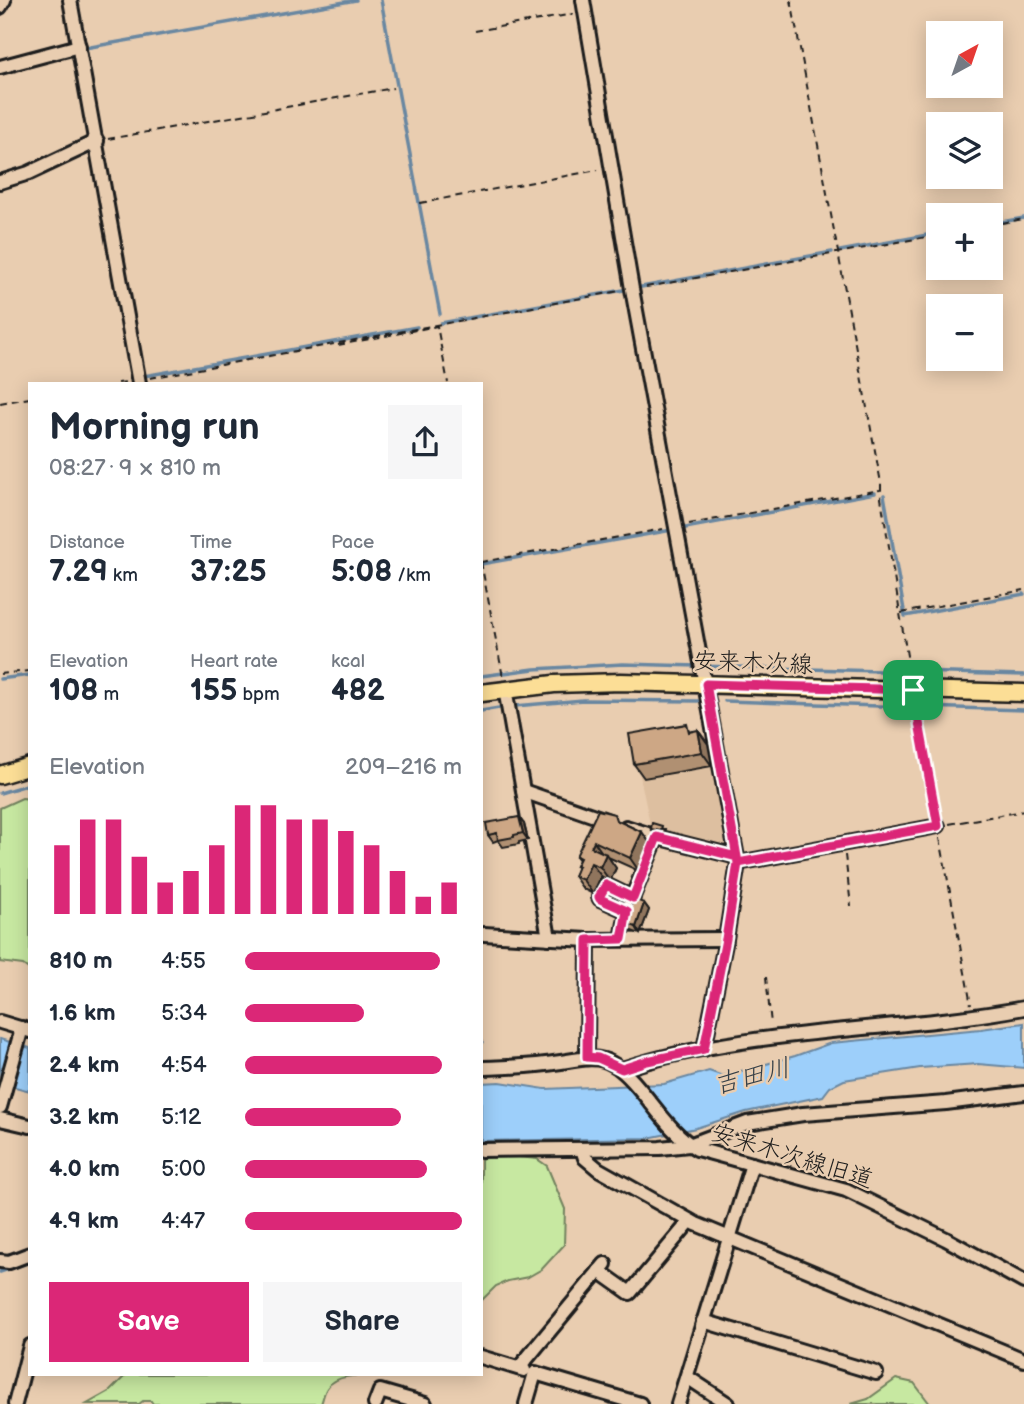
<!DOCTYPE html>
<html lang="en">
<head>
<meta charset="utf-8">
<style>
	body { margin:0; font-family:"Balsamiq Sans","Klee One",sans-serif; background:#f6f6f7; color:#1f2937; height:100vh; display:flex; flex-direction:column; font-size:26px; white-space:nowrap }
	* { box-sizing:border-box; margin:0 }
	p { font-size:23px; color:#747a83 }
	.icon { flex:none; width:38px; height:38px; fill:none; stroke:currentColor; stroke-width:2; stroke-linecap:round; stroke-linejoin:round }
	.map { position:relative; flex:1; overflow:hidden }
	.panel { position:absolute; left:28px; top:382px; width:455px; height:994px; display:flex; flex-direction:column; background:#fff; border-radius:0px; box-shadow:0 4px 18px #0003 }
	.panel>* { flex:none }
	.needle { width:46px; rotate:40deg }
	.fabs { position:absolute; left:926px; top:21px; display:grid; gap:14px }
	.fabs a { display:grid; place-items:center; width:77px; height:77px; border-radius:0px; background:#fff; box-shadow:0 4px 18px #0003; font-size:35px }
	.pin { position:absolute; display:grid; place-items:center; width:60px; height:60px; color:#fff; margin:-30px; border-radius:14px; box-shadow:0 4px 10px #0006 }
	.round { display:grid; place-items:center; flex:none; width:74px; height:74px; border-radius:0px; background:#f6f6f7 }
	.headline { display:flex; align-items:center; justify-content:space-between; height:119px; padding:0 21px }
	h1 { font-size:38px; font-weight:800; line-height:52px }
	.metrics { display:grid; grid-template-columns:repeat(3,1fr); gap:10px; height:119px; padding:7px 21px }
	.metrics div { display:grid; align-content:center }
	.metrics b { font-size:30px; font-weight:800 }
	.metrics small { font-size:19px; font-weight:400 }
	.metrics p { font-size:19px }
	.chart { height:196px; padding:14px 21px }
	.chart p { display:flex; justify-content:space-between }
	.chart svg { width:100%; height:126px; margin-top:7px; stroke:#db2777; stroke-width:6 }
	.button { display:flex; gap:14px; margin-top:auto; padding:14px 21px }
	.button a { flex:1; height:80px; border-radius:0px; background:#db2777; color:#fff; font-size:28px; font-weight:800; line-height:80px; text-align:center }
	.button a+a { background:#f6f6f7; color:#1f2937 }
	ul { padding:0 21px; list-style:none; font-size:23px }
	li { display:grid; grid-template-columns:112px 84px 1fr; align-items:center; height:52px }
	li i { height:18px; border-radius:9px; background:#db2777 }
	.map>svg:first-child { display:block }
</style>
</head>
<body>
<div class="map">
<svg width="1024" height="1404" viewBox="0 0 1024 1404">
	<rect width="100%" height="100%" fill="#e9cdb0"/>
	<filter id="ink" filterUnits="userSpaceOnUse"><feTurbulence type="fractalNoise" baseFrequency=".0143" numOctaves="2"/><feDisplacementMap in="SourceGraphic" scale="14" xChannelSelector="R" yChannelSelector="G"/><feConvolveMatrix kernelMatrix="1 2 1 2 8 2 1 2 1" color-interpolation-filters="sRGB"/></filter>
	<g filter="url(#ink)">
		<polygon fill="#ddbfa0" points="710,735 731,855 652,834 634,747"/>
		<g fill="#c7e8a1" stroke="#72825e" stroke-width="2">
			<polygon points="22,798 30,799 30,970 23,965 0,962 0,808"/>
			<polygon points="491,1154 537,1159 547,1166 565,1209 564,1245 542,1269 528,1277 508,1281 496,1286 481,1301 481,1159"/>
			<path d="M127 1374H404C382 1379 340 1368 327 1388 324 1392 323 1399 321 1404H153L151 1401H143L139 1404H87L110 1391Z"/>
			<polygon points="896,1379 914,1383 930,1404 851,1404 868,1399"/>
		</g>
		<g fill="#9dcffa" stroke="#6987a1" stroke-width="2">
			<polygon points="1024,1023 1024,1068 978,1064 920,1068 844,1080 830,1087 823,1096 746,1112 696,1128 648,1138 481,1141 481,1083 500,1082 545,1089 664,1084 709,1071 723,1076 795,1056 831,1043 981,1029"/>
			<polygon points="0,1039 30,1048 30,1091 0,1083"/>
		</g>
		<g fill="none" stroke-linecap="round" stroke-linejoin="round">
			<g stroke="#6987a1" stroke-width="3.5">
				<polyline points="381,0 440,314"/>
				<polyline points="85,48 356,0"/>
				<polyline points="990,224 1024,218"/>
				<polyline points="840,251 938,233"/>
				<polyline points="636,288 832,252"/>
				<polyline points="441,323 629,289"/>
				<polyline points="144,376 417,327"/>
				<polyline points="884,495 905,616 1024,594"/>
				<polyline points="680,529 875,493"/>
				<polyline points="481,564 672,530"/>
				<polyline points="481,676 534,669 623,664 1024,675"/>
				<polyline points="0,679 30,675"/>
				<polyline points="725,701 910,707"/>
				<polyline points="515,706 583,700 698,701"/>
				<polyline points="923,707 1024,710"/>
				<polyline points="481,711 499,708"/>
				<polyline points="0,793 30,784"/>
				<polyline points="481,1041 482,1042"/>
				<polyline points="0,1272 30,1262"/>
			</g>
			<g stroke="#1c1c1c" stroke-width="18">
				<g id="minor">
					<polyline points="70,0 139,383"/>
					<polyline points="583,0 632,289 738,863 726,939 704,1049"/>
					<polyline points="0,7 4,0"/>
					<polyline points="0,67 79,46"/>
					<polyline points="0,182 29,173 97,141"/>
					<polyline points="505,689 549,938"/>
					<polyline points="523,791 609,821"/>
					<polyline points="626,827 657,837 737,857"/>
					<polyline points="738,863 938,826"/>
					<polyline points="627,911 600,899 599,897 606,885 633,898"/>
					<polyline points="484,934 588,940 726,939"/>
					<polyline points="622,939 627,911 657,837"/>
					<polyline points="0,1022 30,1031"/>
					<polyline points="587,1057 588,940"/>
					<path d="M481 1068C503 1067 524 1067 546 1064 591 1059 605 1047 638 1087 656 1108 673 1135 697 1149L846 1190 946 1239 1024 1282"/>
					<path d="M622 1069C752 1027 891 1033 1024 1008"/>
					<polyline points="0,1107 22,1028"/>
					<polyline points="0,1119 30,1126"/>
					<polyline points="582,1149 585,1158 598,1169 696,1224 1024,1360"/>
					<polyline points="481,1150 660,1148 689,1145 747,1123 803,1114 946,1103 1024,1093"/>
					<polyline points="0,1261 9,1262 30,1254"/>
					<polyline points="599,1271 630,1293 690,1221"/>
					<polyline points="703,1321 876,1373"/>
					<polyline points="481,1357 524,1370"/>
					<polyline points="519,1368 605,1264"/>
					<polyline points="687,1377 728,1404"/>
					<polyline points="15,1404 30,1346"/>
					<polyline points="375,1404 380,1391 425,1404"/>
					<polyline points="526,1404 535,1373 640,1404"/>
					<polyline points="678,1404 752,1164"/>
				</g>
			</g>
			<g stroke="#1c1c1c" stroke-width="21">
				<g id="major">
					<polyline points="481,693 554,684 621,682 1024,693"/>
					<polyline points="0,775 30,766"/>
				</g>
			</g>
			<g stroke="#1c1c1c" stroke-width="2" stroke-dasharray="7 5" stroke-linecap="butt">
				<polyline points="791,0 881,483 881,498 910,674"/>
				<polyline points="475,31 574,14"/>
				<polyline points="108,139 393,88"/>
				<polyline points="420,203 598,170"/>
				<polyline points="990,225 1024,219"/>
				<polyline points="646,287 938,235"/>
				<polyline points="338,345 437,326 448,383"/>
				<polyline points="150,378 620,291"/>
				<polyline points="118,383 128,382"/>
				<polyline points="0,403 30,398"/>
				<polyline points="689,524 880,490"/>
				<polyline points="481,562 663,529"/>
				<polyline points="481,562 503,677"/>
				<polyline points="901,613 1024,590"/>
				<polyline points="0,674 30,671"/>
				<polyline points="916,704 936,815"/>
				<polyline points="949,824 1024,811"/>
				<polyline points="940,838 971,1005"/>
				<polyline points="845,855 851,906"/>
				<polyline points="766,977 771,1024"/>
			</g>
			<use href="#minor" stroke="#e9cdb0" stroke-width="12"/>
			<use href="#major" stroke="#fcde96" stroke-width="16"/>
		</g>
		<g fill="#b09072" stroke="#1c1c1c" stroke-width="2">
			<polygon points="692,731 708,744 712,766 644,778 634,764"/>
			<polygon points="619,821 642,832 652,846 639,871 608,857 616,868 610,881 601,876 593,894 583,889 574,876 578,868 576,866 579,860 576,856"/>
			<polygon points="524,824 528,840 519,842 519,844 503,847 498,840 493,842 488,835"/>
			<polygon points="651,829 665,829 664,834 653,832"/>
			<polygon points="644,903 649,910 640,934 626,929 622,922 629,911"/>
		</g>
		<g fill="#90755d" stroke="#1c1c1c" stroke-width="2">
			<polygon points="698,730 708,744 712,766 702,752"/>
			<polygon points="519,817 524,824 528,840 523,833"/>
			<polygon points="642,832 652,846 639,871 630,858"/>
			<polygon points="594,841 603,854 591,847"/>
			<polygon points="606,854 616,868 610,881 600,867"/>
			<polygon points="591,863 601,876 593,894 583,880"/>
			<polygon points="644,903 649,910 640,934 636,927"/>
		</g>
		<g fill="#cda785" stroke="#1c1c1c" stroke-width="2">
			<polygon points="687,724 689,732 698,730 702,752 634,764 629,734"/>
			<polygon points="598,810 614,814 616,820 642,832 630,858 594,841 591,847 606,854 600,867 591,863 583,880 574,876 578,866 576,866 580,858 576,856"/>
			<polygon points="519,817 523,833 514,835 514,837 498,840 497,833 488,835 486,823"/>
			<polygon points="652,823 662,826 661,831 651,829"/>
			<polygon points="633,899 644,903 636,927 622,922 626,910 629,911"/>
		</g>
	</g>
	<g fill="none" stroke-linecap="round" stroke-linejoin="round" filter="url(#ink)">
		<g stroke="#fff" stroke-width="14">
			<polyline id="route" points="913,690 938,826 738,863 737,857 657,837 633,898 606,885 599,897 600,899 627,911 622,939 588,940 587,1057 598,1058 622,1069 647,1061 704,1049 726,939 738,863 737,857 706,684 913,690"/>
		</g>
		<use href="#route" stroke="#db2777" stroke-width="9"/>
	</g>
	<g text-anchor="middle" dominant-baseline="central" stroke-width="5" stroke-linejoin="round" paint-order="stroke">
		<g font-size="24" fill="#1c1c1c" stroke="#e9cdb0">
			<text transform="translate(753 663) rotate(2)">安来木次線</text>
			<text transform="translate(792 1156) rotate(17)">安来木次線旧道</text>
		</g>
		<g font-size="26" font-style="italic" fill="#364048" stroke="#e9cdb0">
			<text transform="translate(752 1077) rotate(-14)">吉田川</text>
		</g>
	</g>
</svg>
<div class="fabs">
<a><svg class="needle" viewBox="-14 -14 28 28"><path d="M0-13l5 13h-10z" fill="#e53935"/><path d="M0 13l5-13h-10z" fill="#747a83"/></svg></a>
<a><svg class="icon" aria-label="layers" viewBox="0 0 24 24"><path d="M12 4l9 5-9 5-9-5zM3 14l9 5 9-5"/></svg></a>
<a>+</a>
<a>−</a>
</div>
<div class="pin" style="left:913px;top:690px;background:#1e9e55"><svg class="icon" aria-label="arrive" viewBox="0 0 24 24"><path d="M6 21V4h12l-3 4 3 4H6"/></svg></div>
<section class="panel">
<div class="headline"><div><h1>Morning run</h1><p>08:27 · 9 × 810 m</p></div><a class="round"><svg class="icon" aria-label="share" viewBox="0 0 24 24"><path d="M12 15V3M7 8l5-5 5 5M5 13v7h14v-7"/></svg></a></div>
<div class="metrics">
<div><p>Distance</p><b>7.29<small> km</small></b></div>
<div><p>Time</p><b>37:25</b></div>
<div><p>Pace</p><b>5:08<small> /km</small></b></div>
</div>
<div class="metrics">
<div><p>Elevation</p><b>108<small> m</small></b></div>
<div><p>Heart rate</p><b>155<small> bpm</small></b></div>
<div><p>kcal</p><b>482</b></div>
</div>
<div class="chart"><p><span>Elevation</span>209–216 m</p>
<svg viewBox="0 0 160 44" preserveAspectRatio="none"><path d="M5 44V20M15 44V11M25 44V11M35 44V24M45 44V33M55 44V29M65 44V20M75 44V6M85 44V6M95 44V11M105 44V11M115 44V15M125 44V20M135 44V29M145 44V38M155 44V33"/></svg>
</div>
<ul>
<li><b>810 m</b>4:55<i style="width:90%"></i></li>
<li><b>1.6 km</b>5:34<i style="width:55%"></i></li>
<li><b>2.4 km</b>4:54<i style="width:91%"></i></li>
<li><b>3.2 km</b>5:12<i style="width:72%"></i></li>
<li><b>4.0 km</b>5:00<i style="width:84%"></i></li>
<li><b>4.9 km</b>4:47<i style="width:100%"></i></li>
</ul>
<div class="button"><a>Save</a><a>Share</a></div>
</section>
</div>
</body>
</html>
